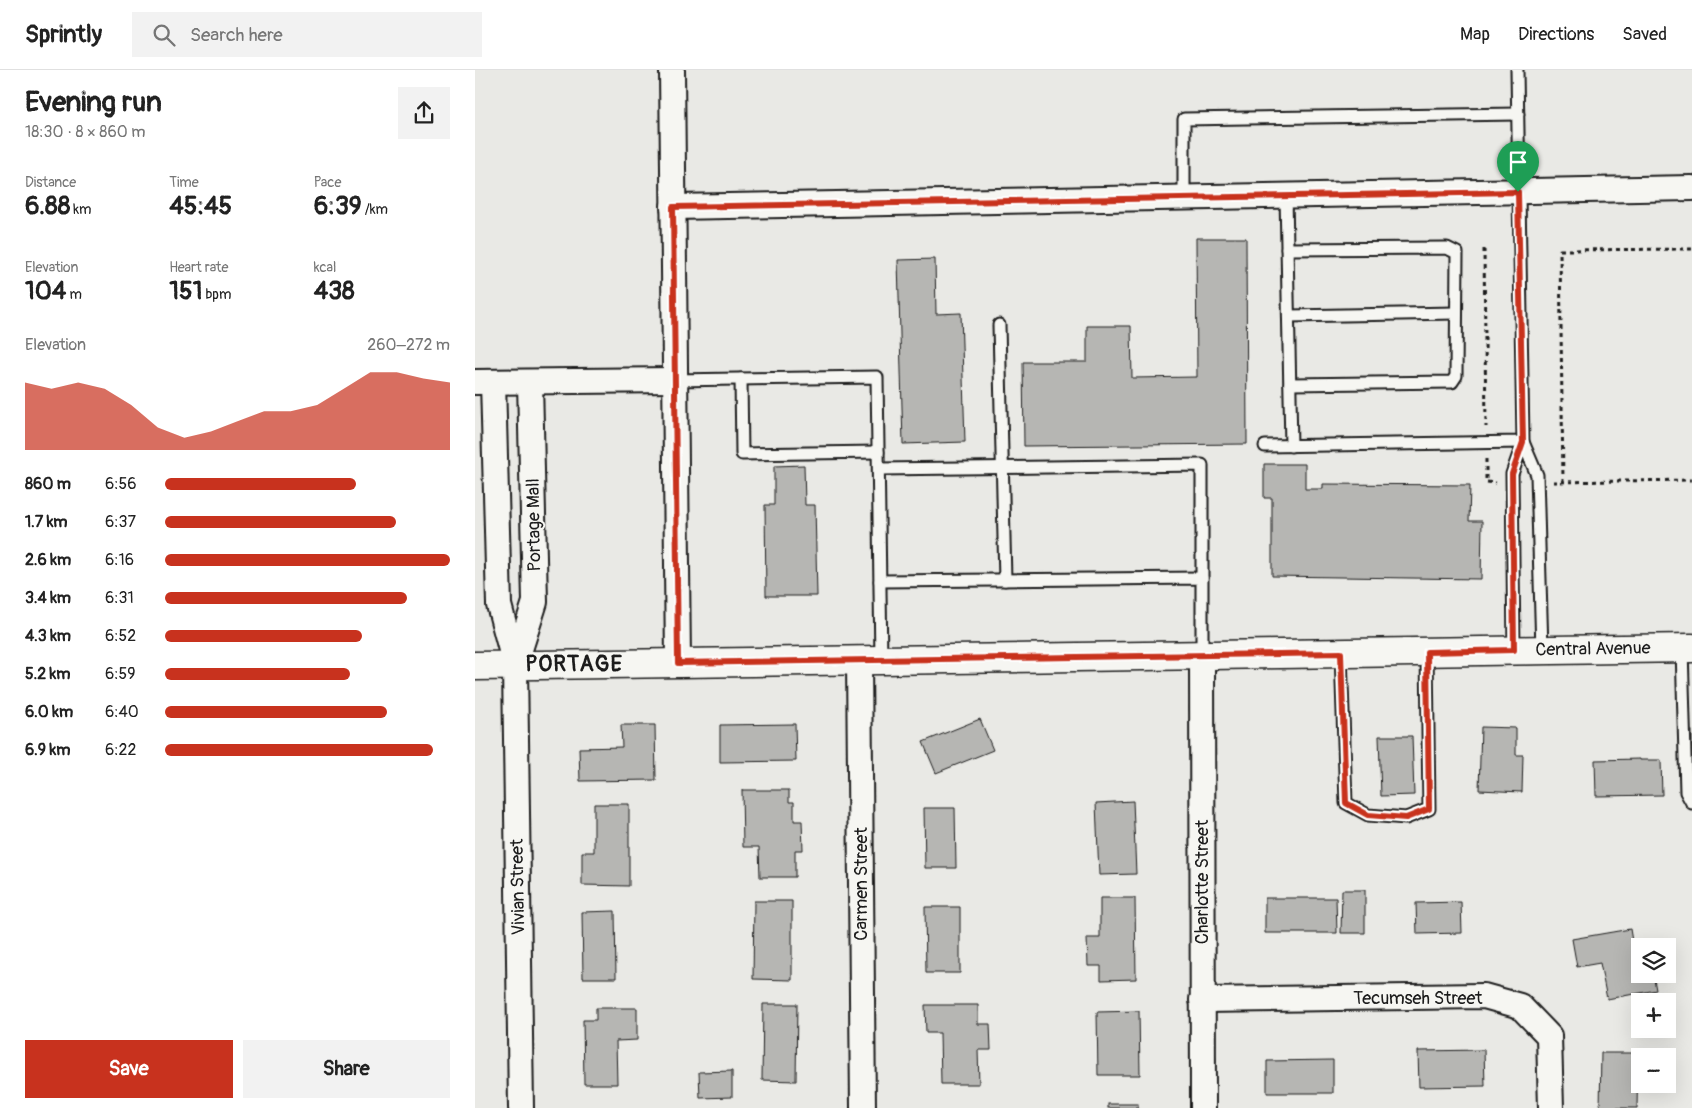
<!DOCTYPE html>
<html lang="en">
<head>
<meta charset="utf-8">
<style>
	body { margin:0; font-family:Pangolin,sans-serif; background:#f2f2f2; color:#222; height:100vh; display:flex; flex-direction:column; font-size:19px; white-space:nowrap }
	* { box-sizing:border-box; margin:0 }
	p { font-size:16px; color:#767676 }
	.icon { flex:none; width:28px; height:28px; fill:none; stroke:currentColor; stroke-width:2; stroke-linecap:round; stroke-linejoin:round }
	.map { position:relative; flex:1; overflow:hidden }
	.sheet { display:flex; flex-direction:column; background:#fff; width:475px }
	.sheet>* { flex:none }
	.fabs { position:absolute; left:1156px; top:868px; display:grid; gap:10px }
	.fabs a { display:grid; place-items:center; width:45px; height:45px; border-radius:0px; background:#fff; box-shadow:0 5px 20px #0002; font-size:25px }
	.pin { position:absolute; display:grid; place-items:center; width:42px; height:42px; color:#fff; margin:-51px -21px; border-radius:50% 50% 50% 0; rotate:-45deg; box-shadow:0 0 5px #0007 }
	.pin .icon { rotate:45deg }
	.round { display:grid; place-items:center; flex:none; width:52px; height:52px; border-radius:0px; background:#f2f2f2 }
	.headline { display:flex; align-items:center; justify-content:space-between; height:85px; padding:0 25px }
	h1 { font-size:28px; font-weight:800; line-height:38px }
	.figures { display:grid; grid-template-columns:repeat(3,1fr); gap:8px; height:85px; padding:5px 25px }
	.figures div { display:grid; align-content:center }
	.figures b { font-size:25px; font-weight:800 }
	.figures small { font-size:14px; font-weight:400 }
	.figures p { font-size:14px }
	.chart { height:140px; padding:10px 25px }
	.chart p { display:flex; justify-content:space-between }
	.chart svg { width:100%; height:90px; margin-top:5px; fill:#c8321e; opacity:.7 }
	.action { display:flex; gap:10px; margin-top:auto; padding:10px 25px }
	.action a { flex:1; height:58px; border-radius:0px; background:#c8321e; color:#fff; font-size:20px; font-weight:800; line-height:58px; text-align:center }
	.action a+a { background:#f2f2f2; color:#222 }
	ul { padding:0 25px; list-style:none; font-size:16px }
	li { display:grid; grid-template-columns:80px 60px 1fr; align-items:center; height:38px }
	li i { height:12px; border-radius:6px; background:#c8321e }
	header { display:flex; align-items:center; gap:30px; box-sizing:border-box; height:70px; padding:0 25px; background:#fff; border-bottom:1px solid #e0e0e0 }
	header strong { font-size:24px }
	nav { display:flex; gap:28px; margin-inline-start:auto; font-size:18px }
	.search { width:350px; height:45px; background:#f2f2f2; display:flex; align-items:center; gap:12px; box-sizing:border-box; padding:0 18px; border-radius:0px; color:#767676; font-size:19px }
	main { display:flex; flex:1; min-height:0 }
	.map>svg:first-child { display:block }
</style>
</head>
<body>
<header>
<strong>Sprintly</strong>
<div class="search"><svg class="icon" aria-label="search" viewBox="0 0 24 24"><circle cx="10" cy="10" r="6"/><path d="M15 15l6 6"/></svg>Search here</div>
<nav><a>Map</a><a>Directions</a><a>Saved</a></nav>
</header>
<main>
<section class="sheet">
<div class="headline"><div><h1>Evening run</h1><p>18:30 · 8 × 860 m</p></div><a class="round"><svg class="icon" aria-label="share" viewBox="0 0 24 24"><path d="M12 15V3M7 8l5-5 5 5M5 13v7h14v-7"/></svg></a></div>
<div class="figures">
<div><p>Distance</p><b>6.88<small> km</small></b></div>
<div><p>Time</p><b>45:45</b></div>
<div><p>Pace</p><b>6:39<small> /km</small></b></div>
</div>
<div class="figures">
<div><p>Elevation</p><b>104<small> m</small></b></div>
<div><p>Heart rate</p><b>151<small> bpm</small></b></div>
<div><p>kcal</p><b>438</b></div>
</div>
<div class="chart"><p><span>Elevation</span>260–272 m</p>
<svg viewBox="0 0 160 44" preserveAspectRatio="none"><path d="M0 44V11L10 14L20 11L30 14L40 22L50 33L60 38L70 35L80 30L90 25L100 25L110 22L120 14L130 6L140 6L150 9L160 11V44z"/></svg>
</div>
<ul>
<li><b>860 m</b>6:56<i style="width:67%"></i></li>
<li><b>1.7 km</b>6:37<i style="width:81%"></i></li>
<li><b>2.6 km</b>6:16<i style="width:100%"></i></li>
<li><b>3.4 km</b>6:31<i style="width:85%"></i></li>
<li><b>4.3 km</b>6:52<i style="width:69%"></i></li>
<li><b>5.2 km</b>6:59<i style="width:65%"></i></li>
<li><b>6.0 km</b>6:40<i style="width:78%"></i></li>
<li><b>6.9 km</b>6:22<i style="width:94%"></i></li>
</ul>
<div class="action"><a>Save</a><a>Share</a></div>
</section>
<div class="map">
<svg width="1217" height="1038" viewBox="0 0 1217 1038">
	<rect width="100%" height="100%" fill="#e9e9e5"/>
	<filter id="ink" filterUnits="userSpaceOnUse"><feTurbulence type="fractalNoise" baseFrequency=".02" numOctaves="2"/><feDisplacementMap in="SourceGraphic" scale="10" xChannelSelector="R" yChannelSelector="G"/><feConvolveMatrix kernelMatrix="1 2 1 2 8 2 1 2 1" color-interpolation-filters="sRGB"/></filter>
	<g filter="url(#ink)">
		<g fill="#b6b6b3" stroke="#1c1c1c">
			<polygon points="721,168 771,168 772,374 549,376 548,292 612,292 612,256 656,256 657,308 722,307"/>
			<polygon points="460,189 461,244 486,243 490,372 428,374 423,190"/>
			<polygon points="789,394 830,394 830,419 848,419 848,414 995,415 994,451 1007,451 1006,509 797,506 797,428 789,428"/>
			<polygon points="329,395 330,435 340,435 342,526 291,526 290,435 299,435 299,396"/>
			<polygon points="505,649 518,680 461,703 448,672"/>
			<polygon points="320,654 321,691 245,692 245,655"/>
			<polygon points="146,655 180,655 181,710 105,711 104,678 147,677"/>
			<polygon points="1006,657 1041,658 1041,685 1048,685 1047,722 1004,720"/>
			<rect x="1214" y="661" width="3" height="50"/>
			<polygon points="904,666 937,666 939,725 906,726"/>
			<polygon points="1165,689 1165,690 1186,690 1187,725 1121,726 1120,690"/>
			<polygon points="267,720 314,720 314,732 319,732 319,751 327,751 328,780 320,780 320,807 285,807 284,777 268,777"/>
			<polygon points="658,731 661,804 624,805 621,733"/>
			<polygon points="119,734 154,734 154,816 107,815 107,782 119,782"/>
			<polygon points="449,738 480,738 481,798 450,798"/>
			<polygon points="867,820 890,820 890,863 866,863"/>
			<polygon points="625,828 660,828 661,909 626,910 626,896 613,896 612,868 625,868"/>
			<polygon points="790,828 861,828 862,863 790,863"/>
			<polygon points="279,831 317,831 317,910 278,909"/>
			<polygon points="986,832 987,863 942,864 941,833"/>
			<polygon points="450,837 485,837 485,903 451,903"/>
			<polygon points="140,841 141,908 108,908 107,842"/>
			<polygon points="1155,859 1162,902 1165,901 1165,904 1178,904 1181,920 1132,929 1125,893 1102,897 1097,869"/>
			<polygon points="288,934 322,934 321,1011 287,1010"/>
			<polygon points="450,935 503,935 503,954 515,954 516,980 503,980 504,1014 466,1014 465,963 451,963"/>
			<polygon points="121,938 162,938 162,970 141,971 142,1014 109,1014 108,950 121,950"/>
			<polygon points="664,941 665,1005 623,1005 622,942"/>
			<polygon points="1009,980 1010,1016 944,1017 943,981"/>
			<polygon points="1126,983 1163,983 1162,1038 1125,1038"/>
			<polygon points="858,990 858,1023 792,1023 792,991"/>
			<polygon points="257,1001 257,1027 225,1028 224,1002"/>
			<rect x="633" y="1034" width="30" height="4"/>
		</g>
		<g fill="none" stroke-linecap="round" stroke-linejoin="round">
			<g stroke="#1c1c1c" stroke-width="15">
				<g id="lane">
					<polyline points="811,126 816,376"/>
					<polyline points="709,128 709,49 1043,44"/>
					<polyline points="812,179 972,178 982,183 981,306 977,312 815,314"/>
					<polyline points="814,246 981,243"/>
					<polyline points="524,255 530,510"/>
					<polyline points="266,309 267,384 403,382"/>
					<polyline points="199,310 402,307 406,590"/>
					<polyline points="790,376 1048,372 1042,0"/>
					<polyline points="404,399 727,395 727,508"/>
					<polyline points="405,511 727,508 727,585"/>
					<polyline points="1207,578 1211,722 1217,733"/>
					<polyline points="1039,580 1037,404 1048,372 1062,405 1067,580"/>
					<polyline points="866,583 871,733 893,745 931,748 954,739 952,582"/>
				</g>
			</g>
			<g stroke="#1c1c1c" stroke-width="28">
				<g id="street">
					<polyline points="197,0 203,593"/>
					<polyline points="198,137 1217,118"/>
					<polyline points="0,312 199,310"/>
					<polyline points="18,312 24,535 40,595 46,1038"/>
					<polyline points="727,585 728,1038"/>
					<polyline points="384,590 388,1038"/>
					<polyline points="40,595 60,532 55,312"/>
					<polyline points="727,930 1009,926 1045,936 1074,966 1076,1038"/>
				</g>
			</g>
			<g stroke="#1c1c1c" stroke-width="31">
				<polyline id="secondary" points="0,596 1217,578"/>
			</g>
			<g stroke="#1c1c1c" stroke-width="3" stroke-dasharray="4 4" stroke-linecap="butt">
				<polyline points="1009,179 1011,357"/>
				<polyline points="1011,389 1011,412 1021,413"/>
				<polyline points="1078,412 1217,410"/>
				<polyline points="1088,412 1085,180 1217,179"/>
			</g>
			<use href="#lane" stroke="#f6f6f2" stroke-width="11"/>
			<use href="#street" stroke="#f6f6f2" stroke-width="24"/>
			<use href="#secondary" stroke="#f6f6f2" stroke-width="28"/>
		</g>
	</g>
	<g fill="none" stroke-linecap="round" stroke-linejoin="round" filter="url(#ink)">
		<g stroke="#fff" stroke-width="10">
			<polygon id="route" points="1043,122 1048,372 1037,404 1039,580 952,582 954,739 931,748 893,745 871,733 866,583 203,593 198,137"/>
		</g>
		<use href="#route" stroke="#c8321e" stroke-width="6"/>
	</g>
	<g text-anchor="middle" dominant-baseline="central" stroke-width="4" stroke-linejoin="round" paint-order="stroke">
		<g font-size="18" fill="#1c1c1c" stroke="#f6f6f2">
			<text transform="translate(59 455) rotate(-91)">Portage Mall</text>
			<text transform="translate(1118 579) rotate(-1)">Central Avenue</text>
			<text transform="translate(727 812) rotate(-90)">Charlotte Street</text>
			<text transform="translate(386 814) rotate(-90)">Carmen Street</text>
			<text transform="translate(43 817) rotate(-91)">Vivian Street</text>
			<text x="943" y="928">Tecumseh Street</text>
		</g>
		<g font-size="22" font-weight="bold" letter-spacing="1" fill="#1c1c1c" stroke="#f6f6f2">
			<text x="99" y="594">PORTAGE</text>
		</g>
	</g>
</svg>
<div class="fabs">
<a><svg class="icon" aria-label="layers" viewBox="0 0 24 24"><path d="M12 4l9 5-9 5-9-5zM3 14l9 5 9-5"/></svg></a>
<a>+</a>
<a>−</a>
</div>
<div class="pin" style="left:1043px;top:122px;background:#1e9e55"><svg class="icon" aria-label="arrive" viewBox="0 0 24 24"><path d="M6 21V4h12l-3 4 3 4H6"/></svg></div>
</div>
</main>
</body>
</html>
